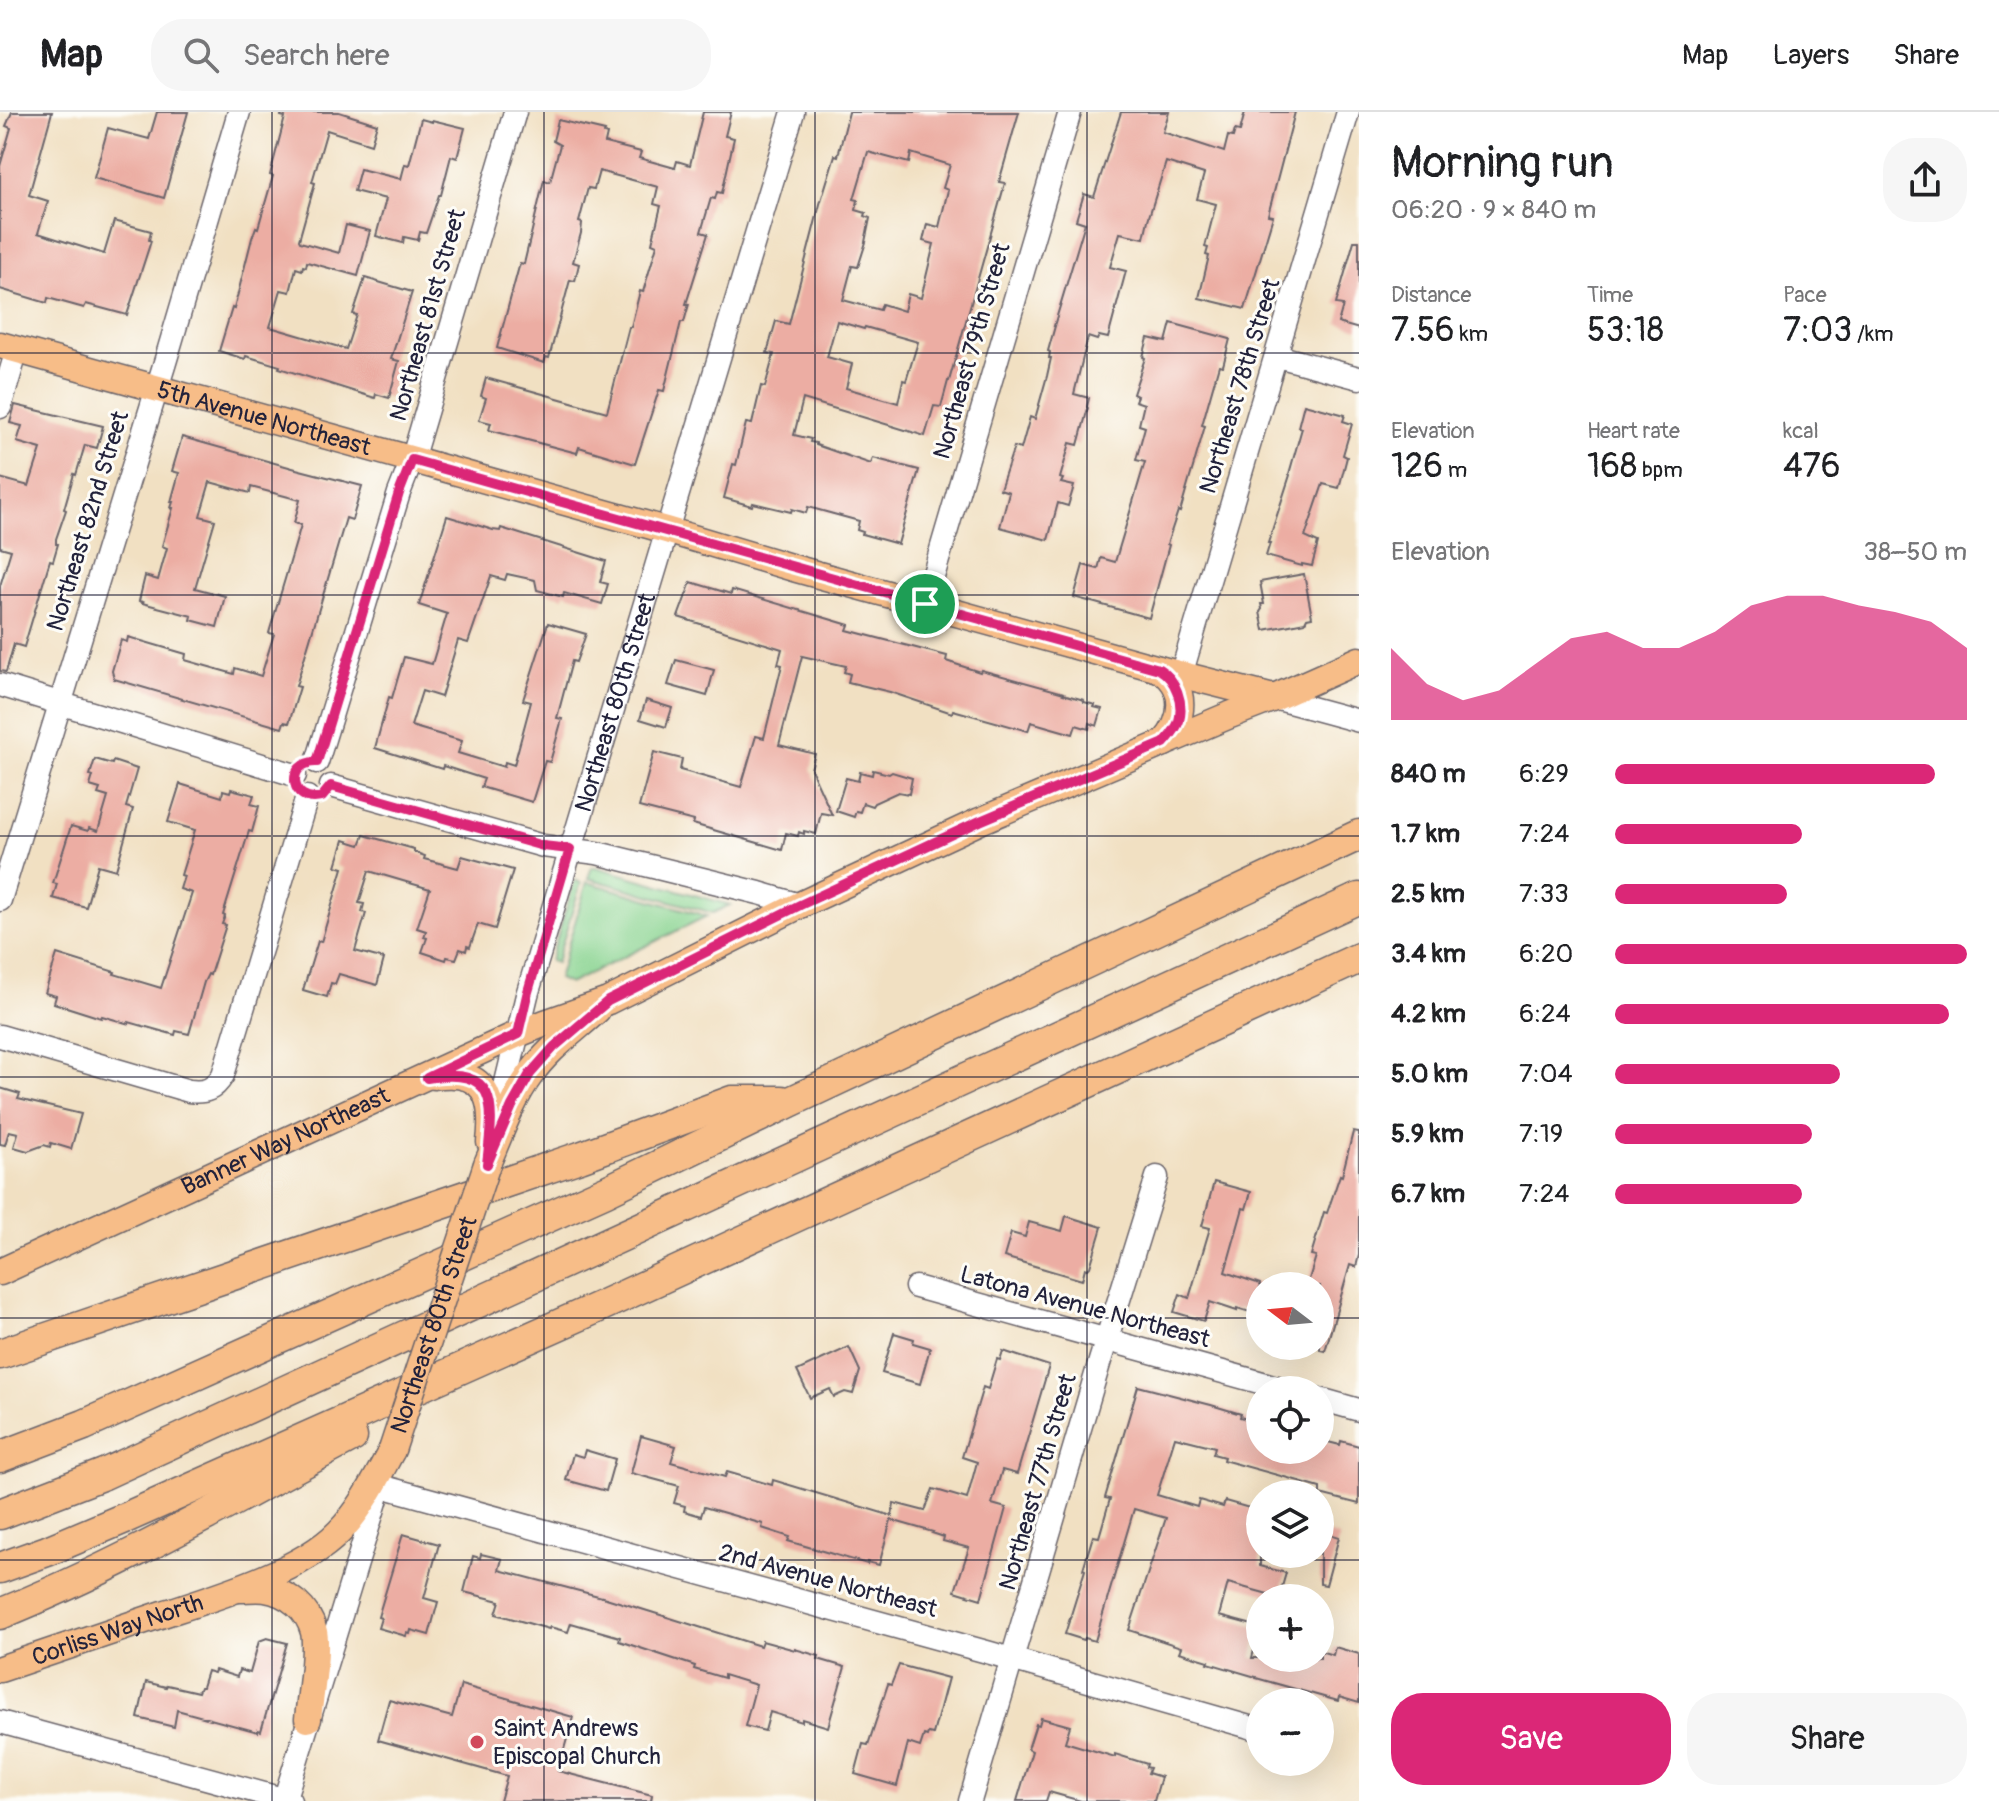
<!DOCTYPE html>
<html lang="en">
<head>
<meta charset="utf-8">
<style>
	body { margin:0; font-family:Pangolin,sans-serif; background:#f6f6f6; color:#202124; height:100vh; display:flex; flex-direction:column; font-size:30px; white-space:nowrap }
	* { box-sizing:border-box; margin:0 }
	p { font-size:26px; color:#757577 }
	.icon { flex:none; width:44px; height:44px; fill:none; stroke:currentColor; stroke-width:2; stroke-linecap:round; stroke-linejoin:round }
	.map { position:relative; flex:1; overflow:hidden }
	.details { display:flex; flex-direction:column; background:#fff; width:640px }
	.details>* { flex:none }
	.needle { width:52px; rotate:286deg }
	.controls { position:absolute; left:1246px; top:1160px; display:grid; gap:16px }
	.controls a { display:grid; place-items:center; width:88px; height:88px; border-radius:50%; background:#fff; box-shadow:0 8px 32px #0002; font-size:40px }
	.pin { position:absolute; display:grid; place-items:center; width:68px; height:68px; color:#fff; margin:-34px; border:4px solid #fff; border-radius:50%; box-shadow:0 2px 8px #0007 }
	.round { display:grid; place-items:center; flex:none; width:84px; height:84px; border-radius:32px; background:#f6f6f6 }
	.headline { display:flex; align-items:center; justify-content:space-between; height:136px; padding:0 32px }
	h1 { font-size:44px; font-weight:600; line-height:60px }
	.figures { display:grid; grid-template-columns:repeat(3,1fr); gap:12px; height:136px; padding:8px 32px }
	.figures div { display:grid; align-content:center }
	.figures b { font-size:34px; font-weight:600 }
	.figures small { font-size:22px; font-weight:400 }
	.figures p { font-size:22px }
	.chart { height:224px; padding:16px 32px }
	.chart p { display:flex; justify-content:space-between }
	.chart svg { width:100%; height:144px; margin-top:8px; fill:#db2777; opacity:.7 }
	.cta { display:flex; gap:16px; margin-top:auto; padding:16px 32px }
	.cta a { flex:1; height:92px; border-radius:32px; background:#db2777; color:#fff; font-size:32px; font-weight:600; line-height:92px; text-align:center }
	.cta a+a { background:#f6f6f6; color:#202124 }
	ul { padding:0 32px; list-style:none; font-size:26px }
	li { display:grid; grid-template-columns:128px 96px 1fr; align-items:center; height:60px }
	li i { height:20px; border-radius:10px; background:#db2777 }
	header { display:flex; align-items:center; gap:48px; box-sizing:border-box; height:112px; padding:0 40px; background:#fff; border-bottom:2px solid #e0e0e0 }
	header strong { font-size:38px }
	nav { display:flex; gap:44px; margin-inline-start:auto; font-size:28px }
	.search { width:560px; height:72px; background:#f6f6f6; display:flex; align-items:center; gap:20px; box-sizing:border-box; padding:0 28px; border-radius:32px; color:#757577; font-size:30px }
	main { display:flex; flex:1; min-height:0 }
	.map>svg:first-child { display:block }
</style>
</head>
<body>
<header>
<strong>Map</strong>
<div class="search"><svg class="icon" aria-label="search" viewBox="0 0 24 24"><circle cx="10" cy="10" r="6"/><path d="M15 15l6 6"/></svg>Search here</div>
<nav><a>Map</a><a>Layers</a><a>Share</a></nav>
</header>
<main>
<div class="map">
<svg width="1359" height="1689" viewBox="0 0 1359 1689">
	<rect width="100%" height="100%" fill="#fdfcf7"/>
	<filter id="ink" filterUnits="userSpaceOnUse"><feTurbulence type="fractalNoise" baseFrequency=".0125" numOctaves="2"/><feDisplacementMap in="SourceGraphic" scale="16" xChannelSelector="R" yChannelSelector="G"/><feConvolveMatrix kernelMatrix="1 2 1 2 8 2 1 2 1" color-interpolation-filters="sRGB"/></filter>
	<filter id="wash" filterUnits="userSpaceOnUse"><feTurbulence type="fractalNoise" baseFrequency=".006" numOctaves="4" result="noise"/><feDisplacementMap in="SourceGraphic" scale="32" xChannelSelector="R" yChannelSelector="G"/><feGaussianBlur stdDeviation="1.8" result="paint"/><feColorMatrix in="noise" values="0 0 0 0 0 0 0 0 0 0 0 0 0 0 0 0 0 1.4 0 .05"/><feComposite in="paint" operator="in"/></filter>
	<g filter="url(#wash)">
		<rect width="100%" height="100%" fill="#f1e0c2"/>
		<g fill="#89d491" stroke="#567b66" stroke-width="2">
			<polygon points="592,755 596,755 730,793 713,801 588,766"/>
			<polygon points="575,768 581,771 556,851 550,849"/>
			<polygon points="587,770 707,804 569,872 558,867"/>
		</g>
		<g id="blocks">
			<g fill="#ecada3" fill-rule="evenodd">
				<polygon points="12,0 52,0 29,83 48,89 38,121 104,142 114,109 151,119 149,128 151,129 127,203 86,192 84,196 48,186 47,191 0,177 0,54 11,16 6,14"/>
				<polygon points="157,0 188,0 164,86 94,66 108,16 149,27"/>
				<polygon points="282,0 339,0 377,12 371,32 327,18 312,70 315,71 299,128 300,130 339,141 346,113 370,119 358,164 307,150 306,155 303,154 302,158 296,156 290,180 281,178 270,215 346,237 357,203 353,202 365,166 412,180 391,247 399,249 389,286 376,282 375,286 279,256 280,254 246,244 245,247 219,239 232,196 234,197 252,126 256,115 258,116 273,64 270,63 285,5 281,4"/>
				<polygon points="703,0 731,0 725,24 734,26 722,81 717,80 715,87 711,86 701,120 708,122 686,192 689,192 684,210 681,210 664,279 659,278 635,352 579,335 577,341 489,318 491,311 479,308 486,286 481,284 486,266 607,300 629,215 631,215 640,179 643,180 657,133 652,131 661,94 654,92 658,75 599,59 594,77 588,76 579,110 582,111 581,121 573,150 579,152 575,169 570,168 549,246 546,245 544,251 497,236 520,151 524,152 544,68 550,70 560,33 553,29 558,8 605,19 604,21 607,22 605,31 641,40 639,46 675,56 677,49 690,53"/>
				<path d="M849 0H1019L999 70 1005 71 949 269H948L941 295 934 294 925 324 803 287 794 323 811 327 810 330 816 331V333L871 352 873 346 919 358 898 432 862 422 863 420 857 418 859 409 808 395 806 401 792 397 791 400 753 391 752 394 724 386 733 352 736 353 746 311 752 312 761 274 765 275 774 242 767 241 776 209 789 212 820 92 835 43 838 44ZM868 40 909 51 911 41 950 53 943 76 948 78 939 115 927 112 923 129 934 132 921 186 908 182 904 199 882 192 880 198 843 188 852 154 858 155 866 130H865L870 106 865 104 866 101 856 98 858 88 854 87ZM837 209 864 217 865 215 918 230 906 269 903 268 898 291 846 276 852 252 827 245Z"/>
				<polygon points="1121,0 1169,0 1163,20 1224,40 1228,24 1233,25 1235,18 1240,19 1245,0 1295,0 1268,103 1273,104 1245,197 1199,186 1209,144 1206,143 1208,136 1205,135 1216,92 1197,87 1204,62 1166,50 1148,108 1144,126 1120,121 1110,155 1126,159 1108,226 1099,224 1097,228 1088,225 1074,282 1089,286 1087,295 1088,296 1078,333 1070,331 1060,366 1063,367 1061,371 1074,374 1068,394 1058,391 1048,428 1000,415 1009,380 1000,377 1014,335 1021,337 1030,305 1035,307 1047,264 1051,246 1049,246 1050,240 1048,239 1055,214 1054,214 1085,111 1076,108 1084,82 1094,85"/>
				<polygon points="421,7 432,10 432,8 465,16 457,46 451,44 441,83 439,83 426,121 420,120 418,128 404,125 403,131 376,124 386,87 354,79 360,57 401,67 405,52 409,53"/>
				<polygon points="1354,129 1359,129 1359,217 1338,211 1343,193 1336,192"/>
				<polygon points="1171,211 1230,227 1223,254 1219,253 1202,313 1205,314 1180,400 1178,399 1167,432 1169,433 1149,506 1074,485 1083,453 1098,457 1101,446 1115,450 1145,350 1136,348 1145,315 1139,313 1144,292 1135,289 1137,284 1133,282 1145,246 1143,245 1148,226 1166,230"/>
				<polygon points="1304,292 1345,303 1343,309 1352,312 1343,343 1347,345 1339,376 1323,372 1305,425 1318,431 1312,454 1302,452 1302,454 1266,444 1270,431 1268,431 1290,363 1289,362 1302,316 1298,315"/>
				<polygon points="15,293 103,314 97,336 85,333 76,363 74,362 64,397 66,398 56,427 56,432 58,432 53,449 50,448 24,535 14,532 6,560 0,559 0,474 11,438 0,435 0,366 29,374 41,337 17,330 22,314 10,311"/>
				<polygon points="182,325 296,357 362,374 352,408 346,406 296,574 300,575 289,611 284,610 282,616 114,567 112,559 121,528 127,530 128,525 186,542 185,548 234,562 235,556 261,564 274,522 269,521 301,413 294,411 300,388 251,375 250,381 210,370 200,404 215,408 195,476 225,484 217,515 191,508 192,504 142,491 143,490 139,489 145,464 158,468 167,436 162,434 173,396 171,396 173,390 171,390 179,361 172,359"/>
				<polygon points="447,404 493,418 500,419 501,416 606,449 600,470 608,472 602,492 564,481 563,485 537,478 535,468 507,462 505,468 491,464 468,531 458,528 441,585 422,579 411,614 462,629 458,641 504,655 505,650 514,653 531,590 523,588 548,511 586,522 576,550 572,549 557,606 562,607 550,650 545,649 532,690 481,675 484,667 443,654 442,657 375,636 389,585 392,586 404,545 432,552 447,502 419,493"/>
				<polygon points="1304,462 1312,505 1307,506 1305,510 1264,518 1260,500 1262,497 1261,492 1264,492 1260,470"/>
				<polygon points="691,470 731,482 732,478 849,513 847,518 947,544 946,549 980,560 981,558 1064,581 1063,582 1084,588 1084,590 1095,593 1094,595 1102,597 1097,614 1090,611 1089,617 1076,613 1073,622 1031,610 1028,619 953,598 952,601 890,580 848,570 850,562 844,560 846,554 802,544 779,633 815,642 811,657 832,703 821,701 816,722 804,719 804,722 799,720 798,724 786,721 782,738 693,712 694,709 639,695 654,640 682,647 680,658 741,675 756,624 764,626 782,553 778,552 782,537 678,505"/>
				<polygon points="676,548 714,558 707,584 668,573"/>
				<polygon points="646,588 672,596 666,615 640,607"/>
				<polygon points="95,647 112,652 113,649 137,657 126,695 133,697 116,758 98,753 86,795 53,786 57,772 53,771 71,714 88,719 89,716 98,719 108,685 98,682 100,677 90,674 93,664 90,663"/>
				<polygon points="873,658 889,662 892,660 912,666 909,682 898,680 874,691 872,694 863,691 860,700 856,699 854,705 836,699 846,666 858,669 860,660 872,663"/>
				<polygon points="180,672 222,685 223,678 230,680 231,677 254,683 251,692 259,694 252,720 249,719 223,803 225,804 222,812 226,813 210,863 208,862 204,870 189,922 176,919 175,923 129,910 129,912 102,904 101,906 54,891 56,884 45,881 57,842 115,860 114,862 161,876 192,781 180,777 184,764 181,763 195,718 168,710"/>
				<polygon points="364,723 414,737 414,740 425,744 424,747 458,756 462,744 513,758 495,817 478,812 470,835 467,834 466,839 460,837 456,847 447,845 446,848 422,840 427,826 424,825 426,819 417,816 430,777 369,759 359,791 364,792 362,800 366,801 355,839 384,847 377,873 339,862 335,872 331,871 327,885 303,878 318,829 321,830 343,756 336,754 344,728 360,733"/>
				<polygon points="0,976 20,982 18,987 81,1002 71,1037 51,1031 50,1035 44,1033 28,1039 14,1035 18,1021 9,1019 5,1033 0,1032"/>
				<polygon points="1353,1020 1359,1021 1359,1143 1356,1155 1350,1153 1325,1239 1320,1238 1320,1174 1307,1174 1316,1144 1311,1143 1324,1100 1327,1101 1340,1063 1342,1064"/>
				<polygon points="1214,1070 1251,1080 1246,1097 1243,1096 1225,1160 1260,1172 1260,1203 1237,1196 1237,1199 1210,1190 1204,1209 1174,1200 1180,1182 1189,1186 1210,1116 1202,1114"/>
				<polygon points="1066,1104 1102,1115 1090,1155 1088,1157 1085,1156 1082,1168 1004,1145 1011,1121 1025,1125 1029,1110 1062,1119"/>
				<polygon points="894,1221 914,1227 913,1231 930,1236 920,1272 882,1261"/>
				<polygon points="849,1235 860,1259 853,1282 845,1280 834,1285 830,1277 810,1286 797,1259"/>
				<polygon points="1003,1239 1049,1254 1017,1362 1002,1358 992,1392 1006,1396 981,1487 955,1479 969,1436 943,1429 944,1425 932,1421 933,1420 891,1408 879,1453 867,1450 867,1452 788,1429 790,1425 762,1416 763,1412 704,1395 701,1404 684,1399 685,1394 674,1391 679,1374 631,1361 641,1324 676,1334 671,1350 725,1365 727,1360 772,1373 773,1368 892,1404 894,1391 925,1399 933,1377 967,1387 977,1350 962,1345 983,1275 988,1277 997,1247 1000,1248"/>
				<polygon points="1138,1274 1211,1293 1241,1302 1240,1305 1260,1311 1260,1338 1320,1338 1320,1328 1340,1333 1341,1329 1359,1334 1359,1392 1320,1382 1320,1376 1299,1370 1299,1369 1223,1348 1224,1345 1213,1342 1215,1335 1175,1325 1157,1383 1197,1395 1199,1388 1223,1395 1225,1389 1260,1399 1260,1454 1286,1461 1279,1485 1228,1471 1219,1504 1260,1515 1252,1546 1320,1546 1320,1539 1333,1543 1335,1535 1359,1542 1359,1591 1339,1585 1338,1589 1256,1566 1256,1565 1208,1551 1209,1549 1179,1540 1181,1535 1129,1518 1166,1406 1134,1397 1095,1529 1085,1526 1084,1528 1065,1522 1085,1458 1083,1457 1093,1424 1099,1425 1110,1387 1105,1386"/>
				<polygon points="585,1338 615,1347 606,1379 566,1368 573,1342 583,1345"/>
				<polygon points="1320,1419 1339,1425 1326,1473 1320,1472"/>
				<polygon points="403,1422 439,1432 424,1486 438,1490 429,1523 411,1518 410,1522 407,1521 406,1524 378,1516 381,1506 378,1505"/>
				<polygon points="481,1442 502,1447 499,1458 606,1486 760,1534 762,1529 795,1538 795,1537 819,1544 818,1547 845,1555 828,1615 802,1607 802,1610 770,1600 765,1619 745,1614 756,1573 724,1563 724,1566 694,1557 695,1554 619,1529 620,1525 571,1511 568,1520 550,1515 549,1517 496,1502 500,1489 464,1480 473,1444 480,1446"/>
				<polygon points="267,1526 287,1531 261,1619 258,1618 258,1620 177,1598 174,1615 138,1606 146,1570 166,1575 167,1573 198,1580 200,1575 202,1575 207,1559 214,1561 215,1558 237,1565 239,1558 250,1561 259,1529"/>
				<polygon points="899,1553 948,1566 933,1622 928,1621 927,1624 924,1623 920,1635 908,1631 897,1674 855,1662 863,1632 868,1633 888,1572 891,1573"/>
				<polygon points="461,1573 573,1605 558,1659 652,1683 651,1689 500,1689 507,1664 378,1628 389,1588 452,1605"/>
				<polygon points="1041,1606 1070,1614 1065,1630 1115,1645 1115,1642 1147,1652 1146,1655 1150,1656 1148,1661 1161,1665 1154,1689 1081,1689 1049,1680 1046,1689 1017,1689 1032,1639 1028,1637 1036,1612 1039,1613"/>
			</g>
		</g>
	</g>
	<g filter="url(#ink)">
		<use href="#blocks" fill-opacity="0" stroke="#6a646a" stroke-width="2"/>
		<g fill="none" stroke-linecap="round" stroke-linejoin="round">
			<g stroke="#6a646a" stroke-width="25">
				<g id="minor">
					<polyline points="1277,244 1359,266"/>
					<polyline points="0,295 17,238"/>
					<polyline points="925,492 1070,0"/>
					<polyline points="1181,563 1348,0"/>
					<polyline points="0,573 295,663"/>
					<polyline points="1274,586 1359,609"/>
					<polyline points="317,650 399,381 412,348 515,0"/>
					<polyline points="331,674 543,734 597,741 759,781 800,793"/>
					<polyline points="0,788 166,247 239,0"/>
					<path d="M0 924 189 979C205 981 214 978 223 963L307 685"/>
					<path id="s1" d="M497 1008 527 883 793 0"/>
					<polyline points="916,1175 1288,1278"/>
					<polyline points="1320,1287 1359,1298"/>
					<polyline points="381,1374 987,1540 1260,1618"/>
					<polyline points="0,1610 290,1689"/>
					<polyline points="284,1689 382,1370"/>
					<polyline points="970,1689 1099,1252 1157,1065"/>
				</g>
			</g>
			<g stroke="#6a646a" stroke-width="29">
				<g id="major">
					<path id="s2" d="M0 233 666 418 797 457 1159 557 1274 586"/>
					<path d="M1159 557C1189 574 1184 609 1164 631"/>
					<path d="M434 964C486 956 495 986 490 1030"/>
					<path d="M487 1052C500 1022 511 989 530 963 548 937 574 919 597 898"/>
					<path id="s3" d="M0 1160 518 922 545 911 608 889 800 793 980 709 1230 603 1274 586 1359 548"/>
					<path d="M240 1477C248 1477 258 1476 265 1477 289 1481 308 1497 314 1520 318 1539 310 1586 308 1607"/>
					<path id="s4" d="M0 1557C54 1539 108 1521 163 1502 215 1485 300 1460 339 1420 362 1397 376 1367 392 1338"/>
				</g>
			</g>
			<g stroke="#6a646a" stroke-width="33">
				<g id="highway">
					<polyline points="0,1242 580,1045 732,989 782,989"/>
					<polyline points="0,1345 84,1313 606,1079 792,989 1359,723"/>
					<polyline points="0,1402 104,1362 1359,786"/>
					<polyline points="0,1456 47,1439 125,1406 601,1194 1359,846"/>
					<path d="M0 1502C122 1453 236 1386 352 1325"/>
				</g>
			</g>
			<use href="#minor" stroke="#fff" stroke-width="22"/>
			<use href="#major" stroke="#f7bd88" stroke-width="26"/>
			<use href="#highway" stroke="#f7bd88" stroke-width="30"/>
			<g stroke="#6a646a" stroke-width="29" stroke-linecap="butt">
				<g id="major-bridge">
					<path id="s5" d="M392 1338 487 1052"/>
				</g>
			</g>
			<use href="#major-bridge" stroke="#f7bd88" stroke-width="26"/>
		</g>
	</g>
	<g fill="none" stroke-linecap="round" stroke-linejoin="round" filter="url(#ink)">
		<g stroke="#fff" stroke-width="16">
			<path id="route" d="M412 348 1159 557C1176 567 1184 590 1179 609 1176 618 1170 624 1164 631L980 709 800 793 608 889 554 935 530 962 512 994 487 1052C493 997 502 953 427 966L518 922 527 883 570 737 543 734 331 674 322 685C289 693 285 649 317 650L399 381Z"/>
		</g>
		<use href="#route" stroke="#db2777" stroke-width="10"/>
	</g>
	<path fill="none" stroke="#22223b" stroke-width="2" stroke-opacity="0.55" d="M272 0V1689M544 0V1689M815 0V1689M1087 0V1689M0 241H1359M0 483H1359M0 724H1359M0 965H1359M0 1206H1260M1320 1206H1359M0 1448H1359"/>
	<circle fill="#d1495b" stroke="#fdfcf7" stroke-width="3" cx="477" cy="1630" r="8"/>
	<g text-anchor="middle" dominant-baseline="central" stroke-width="6" stroke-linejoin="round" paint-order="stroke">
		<g font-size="24" fill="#22223b" stroke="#fdfcf7">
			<text transform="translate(428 203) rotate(-74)">Northeast 81st Street</text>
			<text transform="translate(972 239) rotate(-74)">Northeast 79th Street</text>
			<text transform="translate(1240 274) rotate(-73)">Northeast 78th Street</text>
			<text stroke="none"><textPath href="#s2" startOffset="274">5th Avenue Northeast</textPath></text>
			<text transform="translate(88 409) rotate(-73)">Northeast 82nd Street</text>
			<text stroke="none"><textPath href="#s1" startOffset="434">Northeast 80th Street</textPath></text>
			<text stroke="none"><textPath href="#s3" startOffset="314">Banner Way Northeast</textPath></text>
			<text transform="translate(1085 1195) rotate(15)">Latona Avenue Northeast</text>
			<text stroke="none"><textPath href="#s5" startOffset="132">Northeast 80th Street</textPath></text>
			<text transform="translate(1038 1370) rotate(-74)">Northeast 77th Street</text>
			<text transform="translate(828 1469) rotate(15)">2nd Avenue Northeast</text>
			<text stroke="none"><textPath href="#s4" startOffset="124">Corliss Way North</textPath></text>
		</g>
		<g font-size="24" fill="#22223b" stroke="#fdfcf7" text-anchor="start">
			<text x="493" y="1616">Saint Andrews<tspan x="493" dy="28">Episcopal Church</tspan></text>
		</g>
	</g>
</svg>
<div class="controls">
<a><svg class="needle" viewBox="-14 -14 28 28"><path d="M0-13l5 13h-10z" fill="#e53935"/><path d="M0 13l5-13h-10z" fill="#757577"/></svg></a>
<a><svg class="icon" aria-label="locate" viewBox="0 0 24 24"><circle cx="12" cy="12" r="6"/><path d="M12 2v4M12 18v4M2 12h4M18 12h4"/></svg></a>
<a><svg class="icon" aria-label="layers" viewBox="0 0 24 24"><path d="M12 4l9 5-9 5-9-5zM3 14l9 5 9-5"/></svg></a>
<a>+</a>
<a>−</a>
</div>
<div class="pin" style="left:925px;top:492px;background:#1e9e55"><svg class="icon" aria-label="arrive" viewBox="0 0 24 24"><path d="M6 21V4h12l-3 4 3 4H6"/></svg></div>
</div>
<section class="details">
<div class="headline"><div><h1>Morning run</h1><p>06:20 · 9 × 840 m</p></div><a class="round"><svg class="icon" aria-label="share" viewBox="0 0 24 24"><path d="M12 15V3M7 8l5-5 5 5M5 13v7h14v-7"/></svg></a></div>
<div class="figures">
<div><p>Distance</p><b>7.56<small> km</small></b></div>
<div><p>Time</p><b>53:18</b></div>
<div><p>Pace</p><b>7:03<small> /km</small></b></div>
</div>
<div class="figures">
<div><p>Elevation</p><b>126<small> m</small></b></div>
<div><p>Heart rate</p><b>168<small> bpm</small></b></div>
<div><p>kcal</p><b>476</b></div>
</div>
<div class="chart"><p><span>Elevation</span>38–50 m</p>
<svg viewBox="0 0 160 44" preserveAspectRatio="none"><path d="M0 44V22L10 33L20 38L30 35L40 27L50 19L60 17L70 22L80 22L90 17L100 9L110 6L120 6L130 9L140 11L150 14L160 22V44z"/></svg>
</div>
<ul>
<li><b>840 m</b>6:29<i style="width:91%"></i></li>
<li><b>1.7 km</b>7:24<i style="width:53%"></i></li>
<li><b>2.5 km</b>7:33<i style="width:49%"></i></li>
<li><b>3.4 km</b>6:20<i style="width:100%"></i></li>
<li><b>4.2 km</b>6:24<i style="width:95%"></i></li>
<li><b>5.0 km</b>7:04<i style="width:64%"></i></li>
<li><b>5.9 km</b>7:19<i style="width:56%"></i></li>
<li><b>6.7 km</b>7:24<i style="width:53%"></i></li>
</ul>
<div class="cta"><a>Save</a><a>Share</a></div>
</section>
</main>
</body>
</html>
